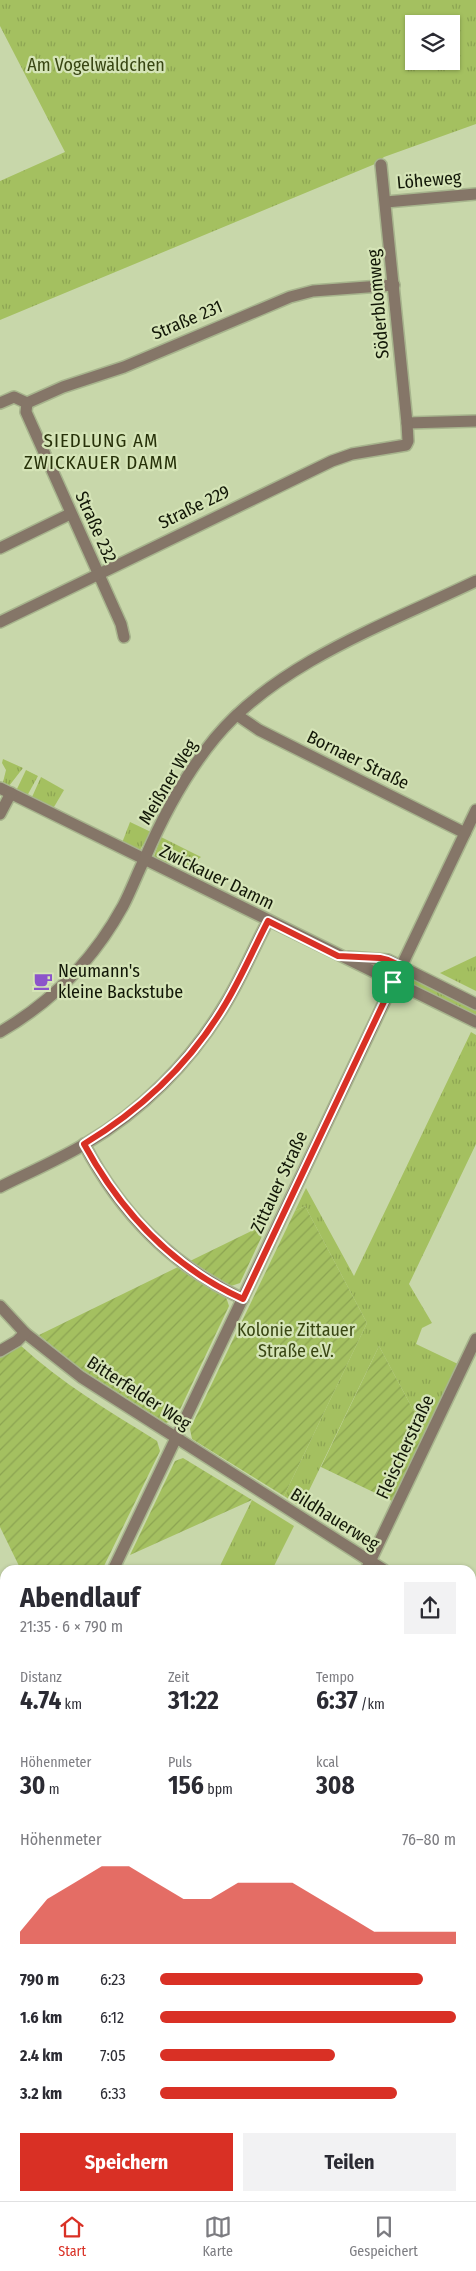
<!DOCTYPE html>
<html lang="de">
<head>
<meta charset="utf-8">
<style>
	body { margin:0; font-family:"Fira Sans Condensed",sans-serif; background:#f2f2f3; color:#2b2b33; height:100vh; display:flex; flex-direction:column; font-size:19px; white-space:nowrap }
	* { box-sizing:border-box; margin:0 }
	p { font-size:16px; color:#7c7c81 }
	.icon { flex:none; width:28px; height:28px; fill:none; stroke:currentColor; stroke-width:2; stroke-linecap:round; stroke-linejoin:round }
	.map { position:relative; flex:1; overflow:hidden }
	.drawer { position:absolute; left:0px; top:1565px; width:476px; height:636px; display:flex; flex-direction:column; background:#fff; border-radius:15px 15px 0 0; box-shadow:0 1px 4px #0004 }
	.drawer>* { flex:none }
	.tools { position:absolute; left:405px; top:15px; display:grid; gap:10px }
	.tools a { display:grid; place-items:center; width:55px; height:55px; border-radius:0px; background:#fff; box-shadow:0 1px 4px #0004; font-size:25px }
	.pin { position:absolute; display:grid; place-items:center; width:42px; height:42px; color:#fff; margin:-21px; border-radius:10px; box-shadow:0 2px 8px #0006 }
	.round { display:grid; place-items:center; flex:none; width:52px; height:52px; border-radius:0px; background:#f2f2f3 }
	.overview { display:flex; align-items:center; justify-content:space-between; height:85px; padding:0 20px }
	h1 { font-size:28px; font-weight:700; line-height:38px }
	.figures { display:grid; grid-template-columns:repeat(3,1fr); gap:8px; height:85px; padding:5px 20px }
	.figures div { display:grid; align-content:center }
	.figures b { font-size:25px; font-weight:700 }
	.figures small { font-size:14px; font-weight:400 }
	.figures p { font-size:14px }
	.chart { height:140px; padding:10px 20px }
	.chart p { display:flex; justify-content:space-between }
	.chart svg { width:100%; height:90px; margin-top:5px; fill:#d93025; opacity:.7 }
	.button { display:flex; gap:10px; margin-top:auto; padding:10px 20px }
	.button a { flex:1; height:58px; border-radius:0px; background:#d93025; color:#fff; font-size:20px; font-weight:700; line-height:58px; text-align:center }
	.button a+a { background:#f2f2f3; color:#2b2b33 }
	ul { padding:0 20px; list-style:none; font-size:16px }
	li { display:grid; grid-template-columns:80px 60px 1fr; align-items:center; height:38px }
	li i { height:12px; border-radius:6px; background:#d93025 }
	.dock { display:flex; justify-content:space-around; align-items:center; height:70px; border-top:1px solid #e1e1e2; background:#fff; font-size:14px; color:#7c7c81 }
	.dock a { display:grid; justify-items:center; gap:2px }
	.dock .active { color:#d93025 }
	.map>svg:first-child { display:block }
</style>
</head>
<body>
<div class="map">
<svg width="476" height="2201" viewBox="0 0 476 2201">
	<defs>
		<pattern id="grass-tufts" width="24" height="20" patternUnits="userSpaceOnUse" patternTransform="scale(1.25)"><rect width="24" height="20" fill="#a4c060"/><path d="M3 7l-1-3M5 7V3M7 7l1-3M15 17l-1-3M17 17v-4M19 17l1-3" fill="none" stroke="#8ca452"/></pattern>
		<pattern id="wetland-marsh" width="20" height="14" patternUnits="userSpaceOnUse" patternTransform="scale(1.25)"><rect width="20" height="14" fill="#a4c060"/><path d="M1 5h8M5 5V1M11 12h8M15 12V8" fill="none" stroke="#8ca452"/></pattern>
		<pattern id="garden-furrows" width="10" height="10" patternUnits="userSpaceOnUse" patternTransform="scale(1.25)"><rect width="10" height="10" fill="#a4c060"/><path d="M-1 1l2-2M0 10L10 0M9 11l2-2" fill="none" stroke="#8ca452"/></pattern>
	</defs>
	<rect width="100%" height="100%" fill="#c8d7aa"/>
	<g fill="url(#grass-tufts)" fill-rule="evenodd">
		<path d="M0 0H476V124L384 157 375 164 0 320V181L65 152 0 26ZM414 24H451V61H414Z"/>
		<polygon points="3,759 23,768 9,786 3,782 6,770 2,763"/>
		<polygon points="26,770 38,776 27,796 16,791"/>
		<polygon points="41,777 64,790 54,807 52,807 32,797"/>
		<polygon points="130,822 151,832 140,850 122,843"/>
		<polygon points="161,837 201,857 188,867 176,861 161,864 154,856"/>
		<polygon points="476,956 476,991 440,973"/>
		<polygon points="413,976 476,1008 476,1018 409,985"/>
		<polygon points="471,1032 476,1035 476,1144 409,1284 432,1323 422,1328 416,1344 458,1364 425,1432 379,1346 301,1507 284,1496 367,1323 305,1206 295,1211 306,1188 354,1276"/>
		<polygon points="252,1500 294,1526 272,1570 218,1570"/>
		<polygon points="5,1963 5,2190 0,2188 0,1968"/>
		<polygon points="24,2196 292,2196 318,2201 36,2201"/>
	</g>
	<polygon fill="url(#wetland-marsh)" points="5,2093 5,2148 0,2145 0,2094"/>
	<g fill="url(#garden-furrows)">
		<polygon points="305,1206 367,1323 284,1496 192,1439 190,1429 295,1211"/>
		<polygon points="268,1223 240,1283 231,1286 190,1261"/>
		<polygon points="178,1267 226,1297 229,1306 175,1420 166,1423 78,1367 39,1335"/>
		<path d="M20 1345C61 1383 109 1411 157 1441L160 1451 104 1566 96 1570H21L0 1527V1358Z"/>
		<polygon points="379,1346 425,1432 392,1501 321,1467"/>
		<polygon points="183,1458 252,1500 130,1555 175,1461"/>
	</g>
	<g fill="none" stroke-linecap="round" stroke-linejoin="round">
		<g stroke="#1c6289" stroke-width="2.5">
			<polyline points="0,2105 5,2100"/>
			<polyline points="122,2196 132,2201"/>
		</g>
		<g stroke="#a7b48d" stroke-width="14">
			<g id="minor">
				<polyline points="386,202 476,194"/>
				<polyline points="0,403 14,397 27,403 63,387 124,367 290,297 313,291 394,285"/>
				<polyline points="27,403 26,412 121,624 124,637"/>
				<polyline points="407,423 476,421"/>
				<polyline points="0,548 70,514"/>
				<polyline points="0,622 332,461 352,454 406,445 408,441 407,423 381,165"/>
				<polyline points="237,715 259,730 465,833"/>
				<polyline points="0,788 476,1022"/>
				<polyline points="0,814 11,793"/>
				<polyline points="348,957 388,960 476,1004"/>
				<path d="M0 1032C52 1002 94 959 123 906 131 891 137 874 145 858 163 816 186 773 215 738 278 662 389 623 476 581"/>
				<path d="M84 1144C121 1214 171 1265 243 1299"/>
				<path d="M0 1187C28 1173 58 1160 85 1144 142 1111 190 1062 224 1006 241 979 253 949 268 921"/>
				<polyline points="0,1306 25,1333 81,1377 384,1570"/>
				<polyline points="0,1351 17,1341 25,1333"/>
				<polyline points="113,1570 476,810"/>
				<polyline points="366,1570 476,1339"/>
				<polyline points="471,1606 476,1599"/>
				<polyline points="471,1628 476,1632"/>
				<polyline points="0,1655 5,1653"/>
				<polyline points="471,1690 476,1685"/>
				<polyline points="0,1801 5,1793"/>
				<polyline points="471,1928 476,1925"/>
				<polyline points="471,2158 476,2158"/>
			</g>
		</g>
		<use href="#minor" stroke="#857668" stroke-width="11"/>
	</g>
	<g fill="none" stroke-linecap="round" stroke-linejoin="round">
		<g stroke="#fff" stroke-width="10">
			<path id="route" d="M268 921 338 956 380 958 388 960 401 966 243 1299C172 1267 121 1212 84 1144 142 1109 192 1061 226 1003 242 976 254 948 268 921Z"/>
		</g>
		<use href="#route" stroke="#d93025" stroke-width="6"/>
	</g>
	<defs>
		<g id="cafe-bare" transform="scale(1.5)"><path d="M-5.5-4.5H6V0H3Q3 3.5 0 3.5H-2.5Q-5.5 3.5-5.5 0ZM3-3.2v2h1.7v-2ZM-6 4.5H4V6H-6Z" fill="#8c53ca" stroke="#d5e4b7" stroke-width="2.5" paint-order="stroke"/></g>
	</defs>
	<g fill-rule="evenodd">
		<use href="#cafe-bare" x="43" y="981"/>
	</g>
	<g text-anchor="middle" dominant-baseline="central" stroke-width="4.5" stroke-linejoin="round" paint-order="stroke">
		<g font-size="18" fill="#394613" stroke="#d5e4b7">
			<text x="96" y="65">Am Vogelwäldchen</text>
			<text x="296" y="1330">Kolonie Zittauer<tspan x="296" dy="21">Straße e.V.</tspan></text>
		</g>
		<g font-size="18" fill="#121707" stroke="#d5e4b7">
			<text transform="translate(429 180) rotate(-5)">Löheweg</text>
			<text transform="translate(378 304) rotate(-95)">Söderblomweg</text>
			<text transform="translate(187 320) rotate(-23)">Straße 231</text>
			<text transform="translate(194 507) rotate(-26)">Straße 229</text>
			<text transform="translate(96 527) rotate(66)">Straße 232</text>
			<text transform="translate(358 760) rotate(26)">Bornaer Straße</text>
			<text transform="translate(168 782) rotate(-59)">Meißner Weg</text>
			<text transform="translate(217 877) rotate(26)">Zwickauer Damm</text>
			<text transform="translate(279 1182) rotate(-65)">Zittauer Straße</text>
			<text transform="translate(139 1393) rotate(33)">Bitterfelder Weg</text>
			<text transform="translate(405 1447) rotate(-65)">Fleischerstraße</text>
			<text transform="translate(335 1519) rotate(32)">Bildhauerweg</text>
		</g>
		<g font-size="18" fill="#121707" stroke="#d5e4b7" text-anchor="start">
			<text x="58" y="971">Neumann's<tspan x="58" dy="21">kleine Backstube</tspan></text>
		</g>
		<g font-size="19" letter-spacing="1" fill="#273109" stroke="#d5e4b7">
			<text x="101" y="440">SIEDLUNG AM<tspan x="101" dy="22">ZWICKAUER DAMM</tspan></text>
		</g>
	</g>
</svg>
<div class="tools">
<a><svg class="icon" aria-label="layers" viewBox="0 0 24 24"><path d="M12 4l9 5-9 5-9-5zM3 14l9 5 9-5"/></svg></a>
</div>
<div class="pin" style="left:393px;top:982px;background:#1e9e55"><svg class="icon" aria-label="arrive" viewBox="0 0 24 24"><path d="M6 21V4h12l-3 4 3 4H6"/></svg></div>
<section class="drawer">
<div class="overview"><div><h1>Abendlauf</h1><p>21:35 · 6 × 790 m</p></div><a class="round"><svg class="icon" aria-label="share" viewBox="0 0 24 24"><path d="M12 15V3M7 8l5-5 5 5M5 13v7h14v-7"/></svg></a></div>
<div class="figures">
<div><p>Distanz</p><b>4.74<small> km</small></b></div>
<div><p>Zeit</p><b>31:22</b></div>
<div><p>Tempo</p><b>6:37<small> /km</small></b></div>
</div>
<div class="figures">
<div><p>Höhenmeter</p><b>30<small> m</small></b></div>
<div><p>Puls</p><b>156<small> bpm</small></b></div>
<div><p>kcal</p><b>308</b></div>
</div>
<div class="chart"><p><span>Höhenmeter</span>76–80 m</p>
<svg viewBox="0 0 160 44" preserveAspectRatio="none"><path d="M0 44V38L10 22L20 14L30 6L40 6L50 14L60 22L70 22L80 14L90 14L100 14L110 22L120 30L130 38L140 38L150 38L160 38V44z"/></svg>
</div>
<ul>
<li><b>790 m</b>6:23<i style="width:89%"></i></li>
<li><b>1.6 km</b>6:12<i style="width:100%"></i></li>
<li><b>2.4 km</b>7:05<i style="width:59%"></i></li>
<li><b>3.2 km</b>6:33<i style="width:80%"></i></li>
</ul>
<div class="button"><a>Speichern</a><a>Teilen</a></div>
</section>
</div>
<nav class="dock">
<a class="active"><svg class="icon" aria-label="home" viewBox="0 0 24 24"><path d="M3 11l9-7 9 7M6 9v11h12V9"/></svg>Start</a>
<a><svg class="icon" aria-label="map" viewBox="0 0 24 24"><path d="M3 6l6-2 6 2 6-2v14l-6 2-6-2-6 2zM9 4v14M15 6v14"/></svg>Karte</a>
<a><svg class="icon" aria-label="saved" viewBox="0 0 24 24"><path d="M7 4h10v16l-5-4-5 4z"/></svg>Gespeichert</a>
</nav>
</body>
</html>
